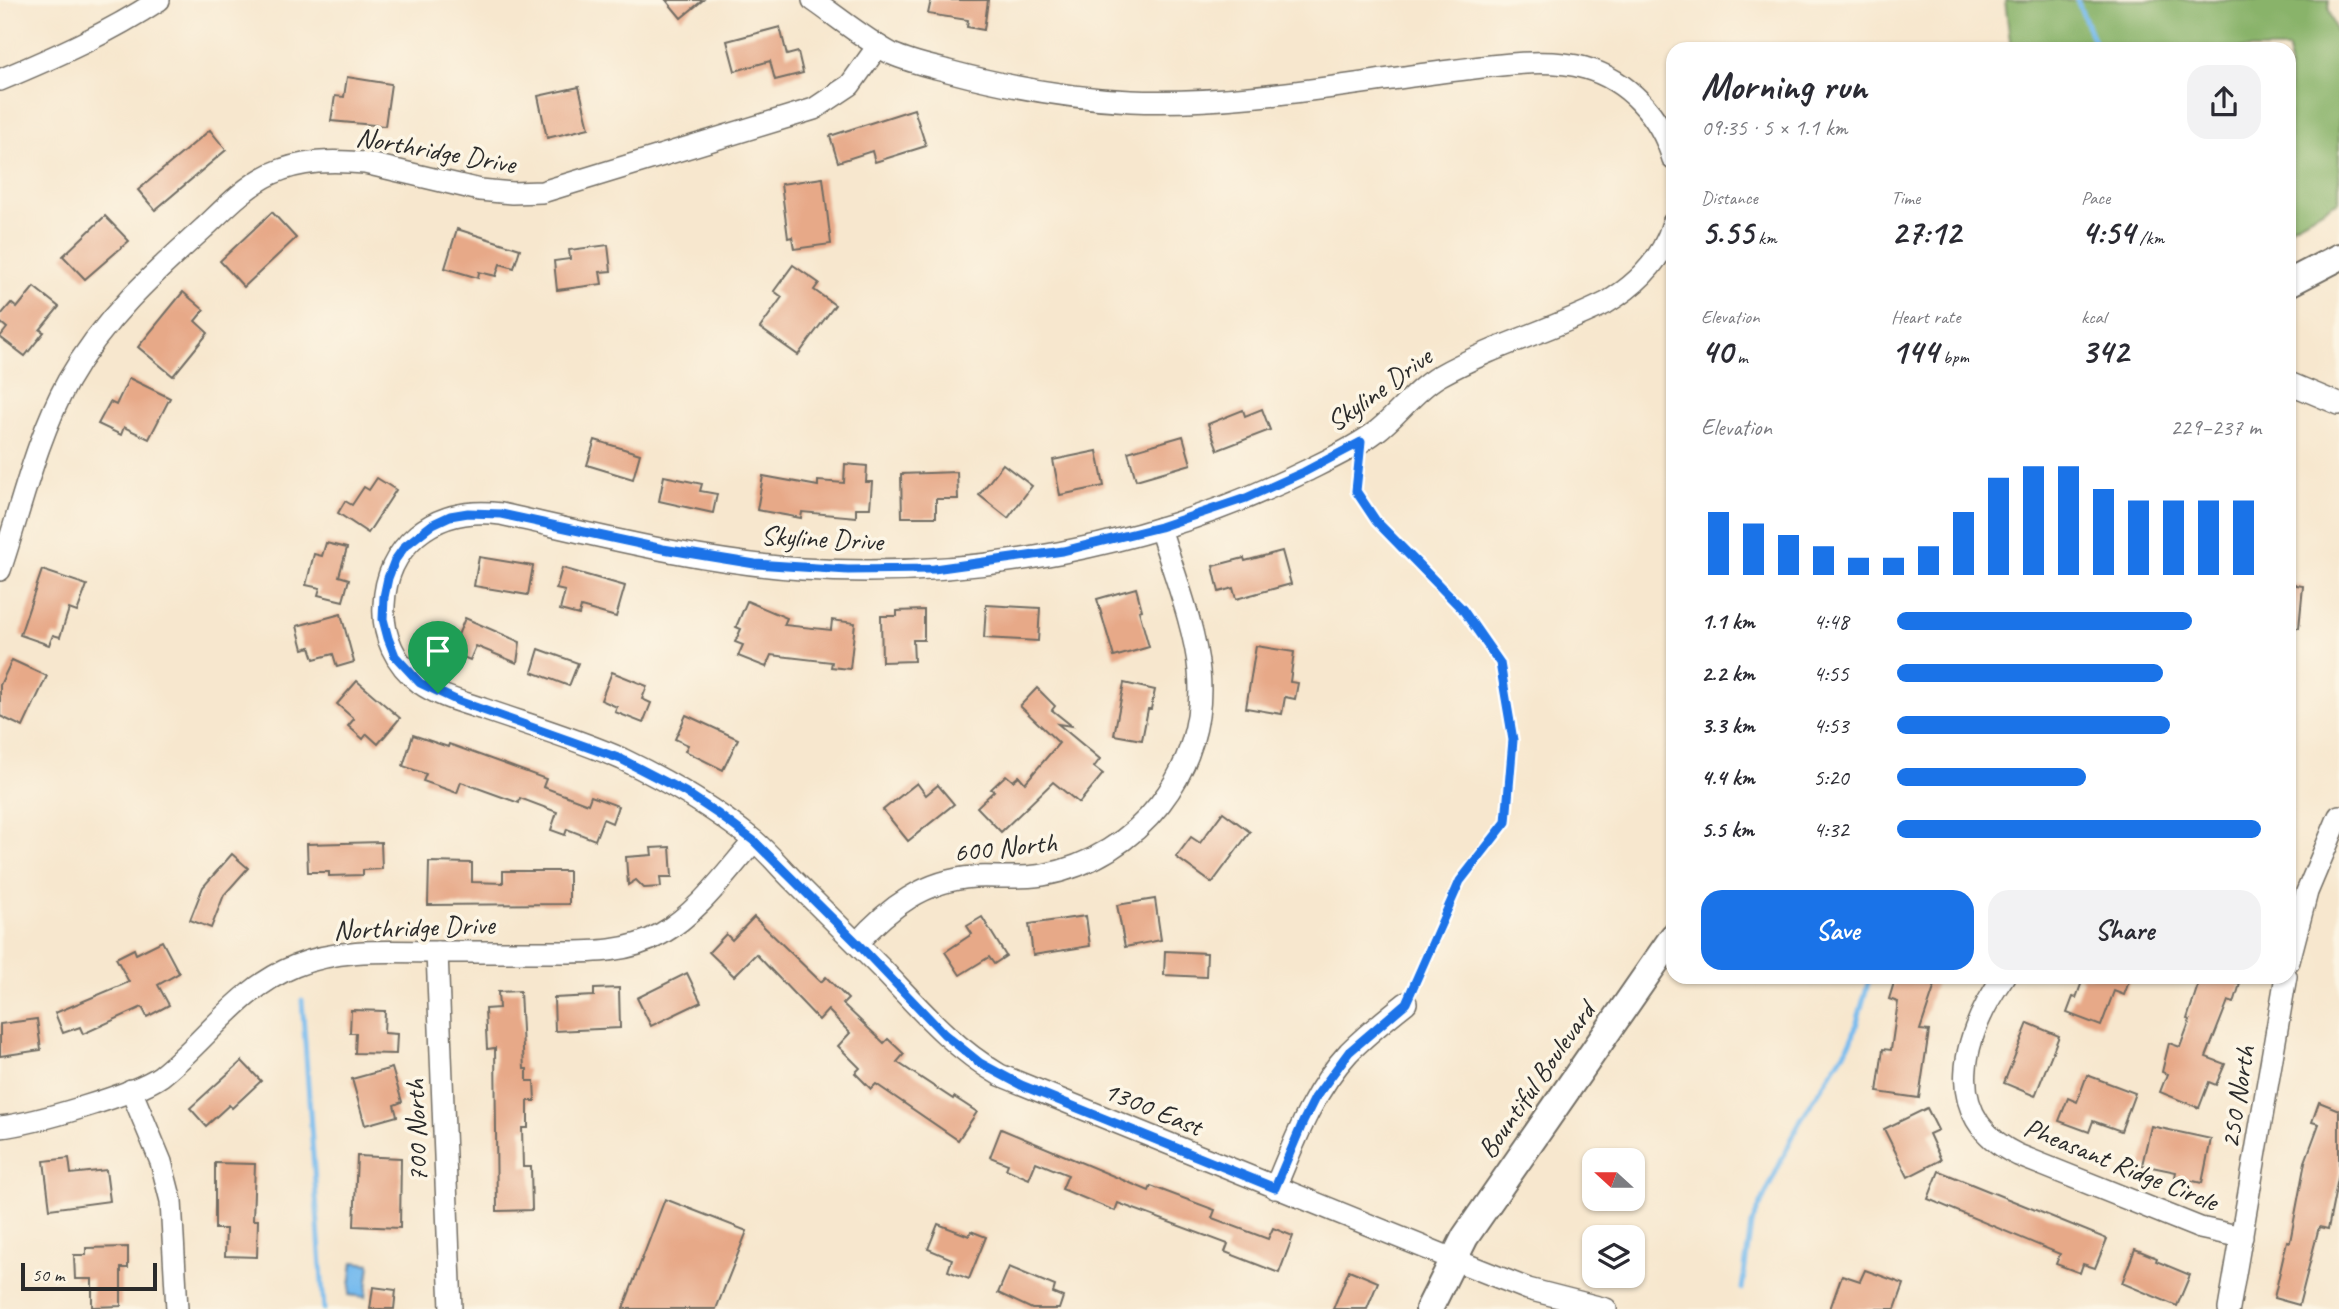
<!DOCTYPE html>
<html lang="en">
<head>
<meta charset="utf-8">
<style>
	body { margin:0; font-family:Caveat,sans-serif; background:#f2f2f3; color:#2b2b33; height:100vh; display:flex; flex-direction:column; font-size:26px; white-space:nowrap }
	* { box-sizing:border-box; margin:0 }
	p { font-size:23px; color:#7c7c81 }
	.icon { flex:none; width:38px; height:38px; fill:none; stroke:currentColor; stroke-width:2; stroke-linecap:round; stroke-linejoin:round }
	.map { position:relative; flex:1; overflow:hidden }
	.side { position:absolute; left:1666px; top:42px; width:630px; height:942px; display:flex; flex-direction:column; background:#fff; border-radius:21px; box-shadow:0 2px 5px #0004 }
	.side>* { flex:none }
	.needle { width:46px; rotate:291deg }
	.controls { position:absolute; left:1582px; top:1148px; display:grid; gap:14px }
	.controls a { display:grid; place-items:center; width:63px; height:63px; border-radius:14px; background:#fff; box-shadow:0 2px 5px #0004; font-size:35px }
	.scale { position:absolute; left:21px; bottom:18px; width:136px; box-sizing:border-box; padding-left:7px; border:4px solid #2b2b2b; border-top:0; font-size:19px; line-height:24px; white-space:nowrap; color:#2b2b2b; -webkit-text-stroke:5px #fcf5e5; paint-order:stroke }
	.pin { position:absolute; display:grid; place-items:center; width:60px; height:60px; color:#fff; margin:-72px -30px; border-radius:50% 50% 50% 0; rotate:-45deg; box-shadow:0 0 7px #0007 }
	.pin .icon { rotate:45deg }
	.round { display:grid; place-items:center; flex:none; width:74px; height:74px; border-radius:21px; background:#f2f2f3 }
	.headline { display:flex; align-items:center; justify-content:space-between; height:119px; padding:0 35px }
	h1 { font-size:38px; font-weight:800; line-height:52px }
	.figures { display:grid; grid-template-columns:repeat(3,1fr); gap:10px; height:119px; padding:7px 35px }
	.figures div { display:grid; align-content:center }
	.figures b { font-size:35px; font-weight:800 }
	.figures small { font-size:19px; font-weight:400 }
	.figures p { font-size:19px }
	.chart { height:196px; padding:14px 35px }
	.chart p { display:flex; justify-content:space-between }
	.chart svg { width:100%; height:126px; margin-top:7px; stroke:#1a73e8; stroke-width:6 }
	.button { display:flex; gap:14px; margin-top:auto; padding:14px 35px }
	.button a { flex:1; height:80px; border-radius:21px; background:#1a73e8; color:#fff; font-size:28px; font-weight:800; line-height:80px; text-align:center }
	.button a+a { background:#f2f2f3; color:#2b2b33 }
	ul { padding:0 35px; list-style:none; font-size:23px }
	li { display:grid; grid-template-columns:112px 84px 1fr; align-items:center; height:52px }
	li i { height:18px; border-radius:9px; background:#1a73e8 }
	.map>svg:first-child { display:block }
</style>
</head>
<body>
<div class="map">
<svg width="2339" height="1309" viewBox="0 0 2339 1309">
	<rect width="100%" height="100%" fill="#fcf5e5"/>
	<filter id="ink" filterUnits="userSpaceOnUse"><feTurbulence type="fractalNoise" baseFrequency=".0143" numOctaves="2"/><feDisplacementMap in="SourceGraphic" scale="14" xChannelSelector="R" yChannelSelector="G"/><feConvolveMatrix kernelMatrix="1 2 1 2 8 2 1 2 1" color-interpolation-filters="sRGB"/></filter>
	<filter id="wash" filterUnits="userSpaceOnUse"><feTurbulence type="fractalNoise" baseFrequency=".00686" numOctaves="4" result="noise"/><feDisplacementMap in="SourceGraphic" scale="28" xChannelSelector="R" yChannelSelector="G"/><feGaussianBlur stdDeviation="1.57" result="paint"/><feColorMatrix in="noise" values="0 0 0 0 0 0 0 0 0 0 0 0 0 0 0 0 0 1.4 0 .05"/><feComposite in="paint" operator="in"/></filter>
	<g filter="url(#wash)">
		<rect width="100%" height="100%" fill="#f7e7ce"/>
		<polygon fill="#89b36b" stroke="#5a6f4b" stroke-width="2" points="2005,0 2329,0 2329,10 2339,41 2339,201 2289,228 2289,49 2011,49"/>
		<polygon fill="#7be" stroke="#51738c" stroke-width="2" points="353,1262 370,1264 366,1297 349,1295"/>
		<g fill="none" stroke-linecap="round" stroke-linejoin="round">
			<g stroke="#7be" stroke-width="5">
				<polyline points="2077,0 2097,49"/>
				<polyline points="302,1000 324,1309"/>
				<polyline points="1742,1289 1751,1225 1801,1119 1852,1040 1870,976"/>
			</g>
		</g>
		<g id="blocks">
			<g fill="#e7a988">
				<polygon points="666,0 703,0 681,18"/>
				<polygon points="931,0 988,0 984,30 967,27 968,20 928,14"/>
				<polygon points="780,27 787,55 798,52 803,73 775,80 770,61 735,71 727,41"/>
				<polygon points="347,77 391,84 385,126 331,121 335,96 344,97"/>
				<polygon points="579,87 589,128 547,138 538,96"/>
				<polygon points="914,109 926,146 875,162 872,151 838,162 830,136"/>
				<polygon points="210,130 226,150 155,210 138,190"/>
				<polygon points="823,178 831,244 794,249 792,237 788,238 781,184"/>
				<polygon points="272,212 296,238 244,287 220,261"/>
				<polygon points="105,216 129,241 85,279 63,256"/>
				<polygon points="457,229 520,249 514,268 500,264 496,276 479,272 478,278 445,268"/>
				<polygon points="608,245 611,271 600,272 602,284 557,290 554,261 570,259 569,250"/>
				<polygon points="793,265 819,283 814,290 835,305 798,355 760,328 782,297 774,291"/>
				<polygon points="34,287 59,307 40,330 44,332 25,356 0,337 7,328 0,322 0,316 11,303 17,308"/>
				<polygon points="183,292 204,310 195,321 208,333 173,376 138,347"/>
				<polygon points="129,378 170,398 149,439 124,427 121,435 98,424 110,402 116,405"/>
				<polygon points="1262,409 1270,430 1218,450 1208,424 1243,410 1245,416"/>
				<polygon points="1183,436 1191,464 1136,480 1128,452"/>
				<polygon points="595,440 640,454 633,479 587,465"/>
				<polygon points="1097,451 1104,486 1060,495 1053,460"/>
				<polygon points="845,464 867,466 866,482 872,482 870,508 856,508 856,517 802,512 801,518 757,510 763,476 818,486 818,481 844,483"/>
				<polygon points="1003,464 1032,486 1008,518 979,495"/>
				<polygon points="957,472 958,499 936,499 936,517 902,517 901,474"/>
				<polygon points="664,476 702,484 700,491 717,494 713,513 659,501"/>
				<polygon points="377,478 396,490 368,533 338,513 345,501 352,505 364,487 369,490"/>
				<polygon points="326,543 347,548 339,576 349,579 343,601 318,595 320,588 306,585 314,554 322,556"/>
				<polygon points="1282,551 1291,584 1236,599 1233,588 1219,592 1213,566 1244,558 1245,561"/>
				<polygon points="479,557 533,566 528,595 474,586"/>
				<polygon points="562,568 625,586 616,617 581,607 579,615 560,610 565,591 556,589"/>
				<polygon points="42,570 87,585 77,612 69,609 60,637 53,635 49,645 20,635"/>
				<polygon points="2289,584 2303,586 2299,628 2289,628"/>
				<polygon points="1136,588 1142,610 1139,611 1149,647 1114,657 1097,599"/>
				<polygon points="747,601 787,618 784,625 831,630 832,620 855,623 850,669 831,667 832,662 771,655 766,667 738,656 743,645 735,642 741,629 736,627"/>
				<polygon points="986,605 1040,608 1038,641 984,638"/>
				<polygon points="924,610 924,640 913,640 914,661 882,662 881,616 897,616 897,611"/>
				<polygon points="341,614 354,662 337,667 333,654 314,659 310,647 303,649 297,626"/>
				<polygon points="465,618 520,642 517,663 476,646 470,660 451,652"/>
				<polygon points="1256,646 1294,652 1290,682 1298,683 1295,699 1285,697 1282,714 1246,708"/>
				<polygon points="539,649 578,663 569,686 532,672"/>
				<polygon points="12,660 47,676 23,727 0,716 0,685"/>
				<polygon points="612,672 647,686 642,699 651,703 643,723 615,712 617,707 601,700"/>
				<polygon points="357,681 400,718 378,744 367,734 363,739 348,726 354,719 337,704"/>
				<polygon points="1124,683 1155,690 1151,709 1148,709 1142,740 1114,735"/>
				<polygon points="1037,688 1055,706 1052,710 1072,726 1058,724 1100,759 1094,767 1103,774 1079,803 1053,782 1001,832 977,807 994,791 991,789 1006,775 1013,781 1019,776 1025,783 1059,743 1020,706"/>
				<polygon points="686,715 738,739 723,770 685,751 688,745 675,739"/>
				<polygon points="413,735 448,747 449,744 546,779 543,787 588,804 591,796 618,806 612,823 603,819 595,840 567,829 565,835 551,830 557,812 520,798 519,803 461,782 457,793 423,781 426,774 403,766"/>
				<polygon points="917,783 926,795 938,785 954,804 908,841 883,810"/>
				<polygon points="1223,812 1250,832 1212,883 1176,857 1191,837 1200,843"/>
				<polygon points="381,842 382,869 363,870 363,875 329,876 329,872 308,872 307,844"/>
				<polygon points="670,847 672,877 660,877 661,887 644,888 636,880 628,885 626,857 652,855 651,848"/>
				<polygon points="232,854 248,868 224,895 211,928 190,920 203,887"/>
				<polygon points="429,862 472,863 472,882 503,883 503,871 569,871 569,904 428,905"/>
				<polygon points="1155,899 1161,940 1125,947 1117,905"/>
				<polygon points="1086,916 1090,946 1033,955 1029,924"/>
				<polygon points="754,917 821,982 826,977 848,999 843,1004 884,1043 888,1039 904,1054 897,1062 953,1099 954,1097 977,1112 958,1140 876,1084 871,1089 855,1073 860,1068 838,1046 850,1033 828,1010 819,1020 756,954 734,976 709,952 726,934 732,940"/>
				<polygon points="982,917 1006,956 994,964 989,957 960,975 945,952 972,934 967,926"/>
				<polygon points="162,941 179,973 158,985 169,1005 147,1017 142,1007 83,1034 80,1027 63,1033 55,1013 129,982 116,958 134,949 136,954"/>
				<polygon points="1165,951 1207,953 1206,977 1164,975"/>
				<polygon points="687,973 701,1002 651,1026 637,998"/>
				<polygon points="1896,976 1938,976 1920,1030 1929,1031 1919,1098 1877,1092 1883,1049 1891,1050 1898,1002 1889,999"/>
				<polygon points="2079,976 2131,976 2124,995 2114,991 2101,1026 2067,1013 2073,997 2076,998 2083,979"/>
				<polygon points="2201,976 2216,976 2240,984 2234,1003 2228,1001 2206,1057 2225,1064 2216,1085 2209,1082 2199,1108 2160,1092 2167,1074 2162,1072 2169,1043 2180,1047 2190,1020 2187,1019"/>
				<polygon points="619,988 620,1028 555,1031 554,998 594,996 594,989"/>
				<polygon points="520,991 524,1069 527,1069 527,1081 534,1081 535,1101 528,1101 528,1128 522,1128 523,1167 531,1167 532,1210 497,1211 495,1048 487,1049 485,1009 499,1008 498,992"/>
				<polygon points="351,1010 385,1011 384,1033 397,1034 396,1054 355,1053 356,1033 350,1033"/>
				<polygon points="37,1019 41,1050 0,1056 0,1024"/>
				<polygon points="2028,1023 2059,1036 2035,1096 2004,1083"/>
				<polygon points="242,1061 261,1081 232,1108 229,1105 206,1126 190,1108"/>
				<polygon points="392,1068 402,1102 394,1105 397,1116 365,1125 352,1079"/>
				<polygon points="2087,1075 2135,1093 2121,1131 2093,1121 2089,1132 2059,1121 2068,1098 2077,1102"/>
				<polygon points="2319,1102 2339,1110 2339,1173 2328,1229 2319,1227 2299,1305 2274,1298 2287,1241 2290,1242 2305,1162 2319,1124 2312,1122"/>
				<polygon points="1927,1108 1938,1130 1929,1134 1941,1160 1908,1177 1884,1129"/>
				<polygon points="2151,1126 2211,1139 2202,1183 2175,1177 2176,1172 2142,1165"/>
				<polygon points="1001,1129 1149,1191 1151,1186 1215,1210 1212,1218 1268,1239 1273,1228 1293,1236 1279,1273 1225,1252 1228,1244 1118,1203 1115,1211 1062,1189 1068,1175 1036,1162 1029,1179 1006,1169 1008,1164 990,1157"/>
				<polygon points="357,1156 401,1158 400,1228 354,1226"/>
				<polygon points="69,1158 71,1174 106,1170 110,1201 50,1209 44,1161"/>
				<polygon points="215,1163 255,1164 253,1220 258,1220 257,1257 225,1256 226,1229 215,1229"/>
				<polygon points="1939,1171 2107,1239 2095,1268 2083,1264 2080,1273 2056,1264 2060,1254 1928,1199"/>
				<polygon points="665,1199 747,1231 716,1309 623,1309"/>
				<polygon points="938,1224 969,1236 971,1231 986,1237 969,1279 948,1271 952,1259 928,1249"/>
				<polygon points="128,1247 128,1268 121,1268 121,1306 92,1307 92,1279 75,1279 74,1255 86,1255 86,1248"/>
				<polygon points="2135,1249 2157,1258 2156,1261 2190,1275 2177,1306 2122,1283"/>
				<polygon points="1009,1267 1055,1286 1053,1293 1063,1297 1059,1309 1032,1309 998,1293"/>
				<polygon points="1349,1270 1378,1282 1367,1309 1333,1309"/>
				<polygon points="1865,1270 1904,1284 1895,1309 1830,1309 1842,1275 1860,1281"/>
				<polygon points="373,1287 396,1290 394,1309 370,1309"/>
			</g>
		</g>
	</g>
	<g filter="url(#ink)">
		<use href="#blocks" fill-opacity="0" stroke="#726d64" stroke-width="2"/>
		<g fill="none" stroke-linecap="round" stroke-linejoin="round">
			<g stroke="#726d64" stroke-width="24">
				<g id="minor">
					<path d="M813 0C839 18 864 39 892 54 910 62 929 66 948 71 1008 87 1069 98 1131 101 1229 105 1329 87 1427 74 1470 69 1543 55 1585 68 1628 80 1661 116 1673 159"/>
					<path d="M0 80C55 57 109 33 159 0"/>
					<polyline points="2289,383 2339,404"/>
					<path d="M0 570C21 508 36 439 68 381 103 319 153 274 205 227 225 208 246 186 271 174 301 160 333 160 365 163L480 190 512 193 542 192 814 109 850 85 878 46"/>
					<path d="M857 943C888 908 925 880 974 877 997 876 1020 879 1043 875 1138 858 1209 769 1199 671 1195 627 1173 571 1160 528"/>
					<polyline points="437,952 451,1309"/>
					<polyline points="2289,961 2307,892 2339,816"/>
					<path d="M2004 976C1963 1035 1938 1117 2018 1155L2200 1228 2242 1237"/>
					<polyline points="131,1090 161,1162 171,1201 177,1309"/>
					<path d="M0 1127C32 1124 136 1094 161 1076 207 1040 238 989 295 966 337 949 381 951 426 952 466 952 507 952 547 952 586 952 626 954 661 934 699 912 725 874 754 841"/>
					<path d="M1275 1188C1295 1140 1313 1091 1349 1052 1367 1034 1387 1018 1406 1003"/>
					<path d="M1606 1309 1528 1289 1480 1270 1000 1075C952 1047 921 1010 883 970 853 940 823 910 793 880 780 867 767 851 752 839 712 807 668 781 622 759 577 739 529 725 483 709 462 702 438 696 420 683 395 664 382 635 384 605 385 577 396 553 417 535 441 515 470 510 501 514 600 536 700 562 802 569 973 580 1152 547 1306 471 1330 459 1356 447 1377 431 1399 414 1415 390 1439 376 1492 346 1552 330 1606 303 1638 284 1663 259 1673 223"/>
					<polyline points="2229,1309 2286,976"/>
				</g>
			</g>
			<g stroke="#726d64" stroke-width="30">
				<g id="major">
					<polyline points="2289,283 2339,257"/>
					<polyline points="1429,1309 1465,1237 1673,937"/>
				</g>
			</g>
			<polyline stroke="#726d64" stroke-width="3.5" stroke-dasharray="5 5" stroke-linecap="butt" points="1359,466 1356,491 1376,521 1463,610 1500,663 1513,740 1506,822 1460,881 1413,988"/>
			<use href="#minor" stroke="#fff" stroke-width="21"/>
			<use href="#major" stroke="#fff" stroke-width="26"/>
		</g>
	</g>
	<g fill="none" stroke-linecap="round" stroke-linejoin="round" filter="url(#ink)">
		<g stroke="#fff" stroke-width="14">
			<polygon id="route" points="1361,442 1356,491 1376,521 1463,610 1500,663 1513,740 1506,822 1460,881 1406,1003 1349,1052 1315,1098 1303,1122 1275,1188 1021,1085 980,1063 944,1034 857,943 754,841 718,814 685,792 621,759 458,701 420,683 395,656 388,638 383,619 384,597 388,578 395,560 405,546 433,524 450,516 468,513 501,514 663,549 755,564 848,570 934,569 1063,551 1160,527 1246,498 1304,472"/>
		</g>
		<use href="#route" stroke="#1a73e8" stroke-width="9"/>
	</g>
	<g text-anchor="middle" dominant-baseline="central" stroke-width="7" stroke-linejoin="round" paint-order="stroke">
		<g font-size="28" fill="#2b2b2b" stroke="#fcf5e5">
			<text transform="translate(436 150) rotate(10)">Northridge Drive</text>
			<text transform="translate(1379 389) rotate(-36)">Skyline Drive</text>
			<text transform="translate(822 538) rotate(3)">Skyline Drive</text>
			<text transform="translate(1005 847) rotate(-6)">600 North</text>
			<text transform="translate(414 927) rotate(-2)">Northridge Drive</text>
			<text transform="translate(1536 1080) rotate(-55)">Bountiful Boulevard</text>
			<text transform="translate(2237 1097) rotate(-81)">250 North</text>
			<text transform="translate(1153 1108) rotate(22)">1300 East</text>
			<text transform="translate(416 1131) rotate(-92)">700 North</text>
			<text transform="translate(2121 1164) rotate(22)">Pheasant Ridge Circle</text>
		</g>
	</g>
</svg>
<div class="controls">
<a><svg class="needle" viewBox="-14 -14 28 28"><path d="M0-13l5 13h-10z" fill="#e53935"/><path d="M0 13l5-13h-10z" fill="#7c7c81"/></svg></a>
<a><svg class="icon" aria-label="layers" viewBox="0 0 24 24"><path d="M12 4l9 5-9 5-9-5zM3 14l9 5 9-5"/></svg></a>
</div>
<div class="scale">50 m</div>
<div class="pin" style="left:438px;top:693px;background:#1e9e55"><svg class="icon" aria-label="arrive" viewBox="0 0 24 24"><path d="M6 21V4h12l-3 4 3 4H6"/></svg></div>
<section class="side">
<div class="headline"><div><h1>Morning run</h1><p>09:35 · 5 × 1.1 km</p></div><a class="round"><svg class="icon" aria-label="share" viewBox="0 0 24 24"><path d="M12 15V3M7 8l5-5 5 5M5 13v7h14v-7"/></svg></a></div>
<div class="figures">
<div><p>Distance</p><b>5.55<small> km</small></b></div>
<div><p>Time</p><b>27:12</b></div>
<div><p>Pace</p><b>4:54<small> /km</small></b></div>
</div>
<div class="figures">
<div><p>Elevation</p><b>40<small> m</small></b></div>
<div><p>Heart rate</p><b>144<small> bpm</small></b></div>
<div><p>kcal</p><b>342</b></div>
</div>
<div class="chart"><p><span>Elevation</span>229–237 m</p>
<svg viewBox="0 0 160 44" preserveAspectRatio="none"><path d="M5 44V22M15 44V26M25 44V30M35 44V34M45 44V38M55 44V38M65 44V34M75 44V22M85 44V10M95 44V6M105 44V6M115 44V14M125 44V18M135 44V18M145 44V18M155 44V18"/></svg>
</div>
<ul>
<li><b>1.1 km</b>4:48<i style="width:81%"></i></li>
<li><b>2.2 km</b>4:55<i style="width:73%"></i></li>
<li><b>3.3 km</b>4:53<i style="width:75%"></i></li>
<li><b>4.4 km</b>5:20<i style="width:52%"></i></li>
<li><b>5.5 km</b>4:32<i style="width:100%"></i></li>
</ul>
<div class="button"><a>Save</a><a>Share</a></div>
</section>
</div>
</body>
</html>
